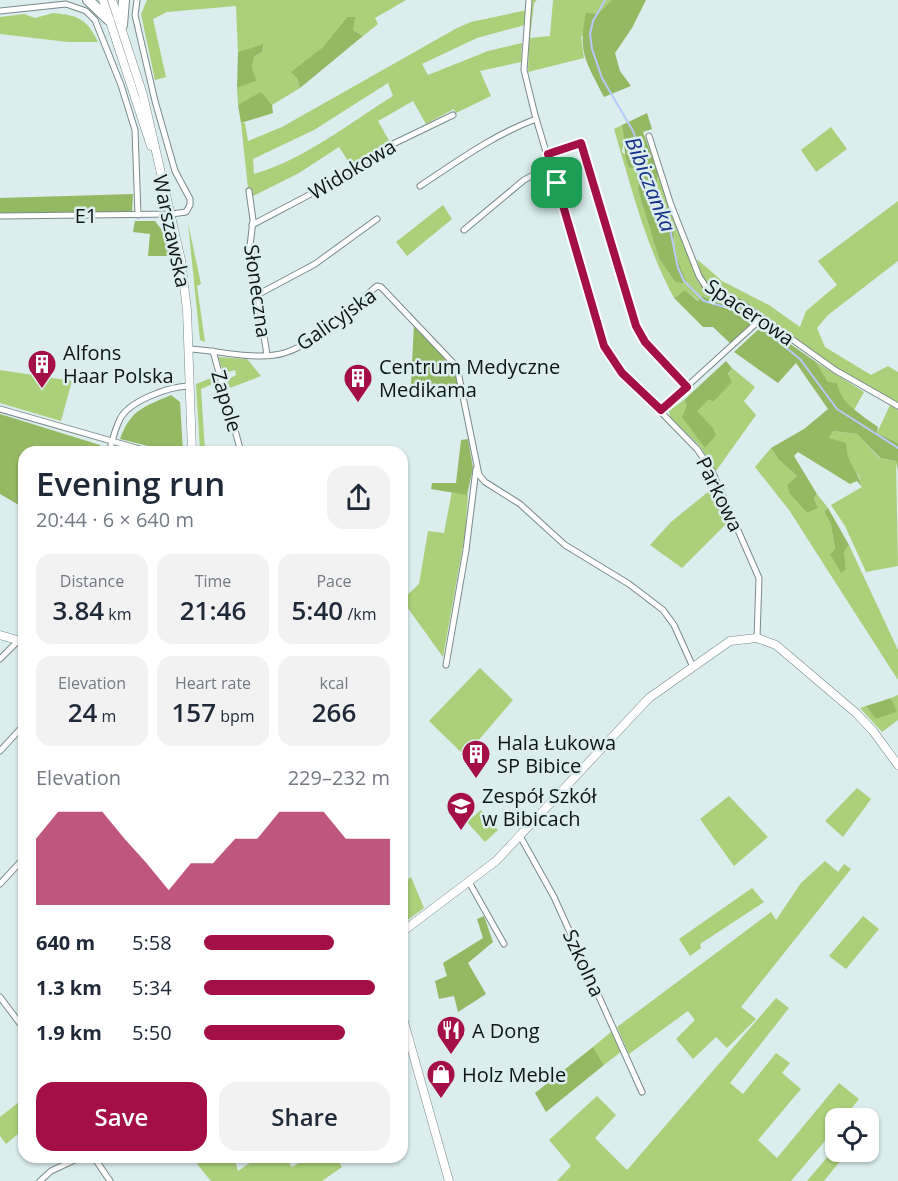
<!DOCTYPE html>
<html lang="en">
<head>
<meta charset="utf-8">
<style>
	body { margin:0; font-family:"Open Sans",sans-serif; background:#f2f2f3; color:#1f2937; height:100vh; display:flex; flex-direction:column; font-size:22px; white-space:nowrap }
	* { box-sizing:border-box; margin:0 }
	p { font-size:20px; color:#747a83 }
	.icon { flex:none; width:33px; height:33px; fill:none; stroke:currentColor; stroke-width:2; stroke-linecap:round; stroke-linejoin:round }
	.map { position:relative; flex:1; overflow:hidden }
	.drawer { position:absolute; left:18px; top:446px; width:390px; height:717px; display:flex; flex-direction:column; background:#fff; border-radius:18px; box-shadow:0 2px 4px #0004 }
	.drawer>* { flex:none }
	.controls { position:absolute; left:825px; top:1108px; display:grid; gap:12px }
	.controls a { display:grid; place-items:center; width:54px; height:54px; border-radius:12px; background:#fff; box-shadow:0 2px 4px #0004; font-size:30px }
	.pin { position:absolute; display:grid; place-items:center; width:51px; height:51px; color:#fff; margin:-26px; border-radius:12px; box-shadow:0 3px 9px #0006 }
	.round { display:grid; place-items:center; flex:none; width:63px; height:63px; border-radius:18px; background:#f2f2f3 }
	.head { display:flex; align-items:center; justify-content:space-between; height:102px; padding:0 18px }
	h1 { font-size:33px; font-weight:600; line-height:45px }
	.figures { display:grid; grid-template-columns:repeat(3,1fr); gap:9px; height:102px; padding:6px 18px }
	.figures div { display:grid; align-content:center; border-radius:15px; background:#f2f2f3; text-align:center }
	.figures b { font-size:26px; font-weight:600 }
	.figures small { font-size:16px; font-weight:400 }
	.figures p { font-size:16px }
	.chart { height:168px; padding:12px 18px }
	.chart p { display:flex; justify-content:space-between }
	.chart svg { width:100%; height:108px; margin-top:6px; fill:#a50f47; opacity:.7 }
	.cta { display:flex; gap:12px; margin-top:auto; padding:12px 18px }
	.cta a { flex:1; height:69px; border-radius:18px; background:#a50f47; color:#fff; font-size:24px; font-weight:600; line-height:69px; text-align:center }
	.cta a+a { background:#f2f2f3; color:#1f2937 }
	ul { padding:0 18px; list-style:none; font-size:20px }
	li { display:grid; grid-template-columns:96px 72px 1fr; align-items:center; height:45px }
	li i { height:15px; border-radius:8px; background:#a50f47 }
	.map>svg:first-child { display:block }
</style>
</head>
<body>
<div class="map">
<svg width="898" height="1181" viewBox="0 0 898 1181">
	<rect width="100%" height="100%" fill="#dbeded"/>
	<g fill="#aad07a" fill-rule="evenodd">
		<polygon points="147,0 406,0 375,18 378,24 363,36 353,30 347,17 323,47 292,72 297,78 300,88 272,105 261,93 238,105 237,88 257,81 252,67 254,57 262,52 264,45 238,52 236,6 167,12 153,19 166,77 155,80 141,14"/>
		<polygon points="530,0 537,0 534,3 530,38 550,36 553,0 612,0 581,37 584,58 528,72"/>
		<path d="M527 10 525 25 477 38 422 64 428 75 488 51 522 43 521 62 480 71 491 96 456 113 454 109 426 124 413 101 378 121 391 144 352 167 339 147 299 173 249 198 241 123H245L248 141 282 127 457 28 471 22ZM388 83 393 96C348 124 305 159 254 174L253 159 314 130Z"/>
		<path d="M53 13C78 15 87 19 98 42H68L0 34V17L24 14 35 18Z"/>
		<path d="M622 125 624 139 622 152 640 166 638 190 659 259 675 282 674 233 656 199 658 172 698 282 707 292 754 314 757 319 752 324 740 312 704 296 699 301 685 290 674 298C645 244 631 186 614 129Z"/>
		<polygon points="831,127 847,149 816,172 801,150"/>
		<polygon points="898,201 898,261 828,315 817,328 825,347 871,375 888,366 898,372 898,403 838,369 758,310 707,285 701,276 697,259 722,281 769,305 800,327 806,311 837,285 818,261"/>
		<polygon points="443,205 452,219 407,256 396,242"/>
		<polygon points="188,223 201,284 197,286 205,342 200,340"/>
		<polygon points="218,357 247,359 261,376 230,388 227,380 236,375 235,370 224,373"/>
		<polygon points="816,362 864,392 854,410 828,382"/>
		<polygon points="732,368 755,387 744,401 756,415 716,471 699,445 670,417 669,411 684,400 687,406 713,428 696,411 709,398 713,402"/>
		<polygon points="0,370 72,381 61,421 0,403"/>
		<polygon points="216,376 217,382 201,389 205,451 200,451 196,384"/>
		<polygon points="890,405 898,410 898,443 877,433"/>
		<polygon points="833,431 857,434 879,458 896,461 898,566 866,572 845,526 831,505 862,487 859,476 829,438"/>
		<polygon points="771,448 779,460 797,476 787,485 789,493 807,513 818,508 814,498 817,494 828,508 824,511 831,525 835,550 830,554 846,569 844,552 849,545 898,650 898,680 789,510 755,467"/>
		<polygon points="714,487 728,522 682,568 650,545 671,522"/>
		<polygon points="452,491 468,495 465,534 443,657 402,600 419,584 428,531 444,533"/>
		<polygon points="480,668 513,700 465,756 429,721"/>
		<polygon points="898,695 898,720 882,732 860,708 866,706 876,719 896,712 891,698"/>
		<polygon points="857,788 871,799 843,837 825,821"/>
		<polygon points="729,796 768,837 734,866 700,819"/>
		<polygon points="481,810 498,830 485,842 467,822"/>
		<polygon points="825,861 838,872 844,864 851,869 741,1007 756,1019 727,1048 716,1037 693,1059 676,1039 695,1020 688,1011 629,1054 617,1027 771,912 776,920 801,883"/>
		<polygon points="411,877 424,908 402,924 402,883"/>
		<polygon points="752,888 764,902 700,944 701,948 690,956 679,939"/>
		<polygon points="863,916 879,929 846,969 829,956"/>
		<polygon points="776,998 789,1008 730,1083 743,1094 776,1053 790,1063 782,1073 801,1089 758,1140 777,1158 839,1083 859,1099 843,1119 836,1119 835,1129 791,1181 557,1181 571,1166 549,1140 597,1096 616,1115 595,1138 627,1170"/>
		<polygon points="612,1031 622,1051 604,1065 593,1047"/>
		<polygon points="24,1098 24,1129 6,1144 0,1136 0,1117"/>
		<polygon points="835,1148 836,1152 845,1155 824,1181 807,1181"/>
		<polygon points="336,1157 342,1167 322,1181 211,1181 197,1164 209,1157 234,1157 238,1171 258,1157 284,1157 292,1167 309,1157"/>
	</g>
	<g fill="#94b963">
		<path d="M612 0H646L632 28 615 53 620 71 631 86 604 97C587 63 577 53 586 13L598 14Z"/>
		<polygon points="347,17 355,17 353,30 363,36 300,88 297,78 291,72 323,47"/>
		<polygon points="264,44 262,52 254,57 252,67 257,81 237,88 238,52"/>
		<polygon points="261,92 272,105 273,113 241,123 238,105"/>
		<path d="M647 113 652 129 643 132 658 172 656 199 674 233 673 249 686 281 682 283 675 282 659 259 638 190 640 166 629 168C623 153 625 141 622 125Z"/>
		<polygon points="133,194 132,212 0,213 0,198"/>
		<polygon points="135,221 155,221 165,234 170,256 148,256 150,234 133,232"/>
		<polygon points="685,290 698,301 703,296 740,312 752,324 732,345 713,327 703,327 674,298"/>
		<polygon points="414,323 456,368 462,394 411,385"/>
		<path d="M763 325 816 362 828 382 837 383C840 403 862 415 878 427L877 433 898 443V471L896 461 880 458 857 434 833 431 829 438 846 443C847 466 857 467 862 487L857 481 850 484 798 452 794 456 817 494 814 498 818 508 807 513 789 493 787 485 797 476 779 460 771 448 804 429 828 409 796 363 778 383 734 352Z"/>
		<polygon points="726,361 732,368 728,374 732,382 713,402 709,399 697,411 713,428 716,435 705,448 682,417 687,406 684,400"/>
		<path d="M171 395 180 402 183 451H168L120 439C131 409 144 407 171 395Z"/>
		<polygon points="0,414 100,445 105,451 24,452 24,508 0,494"/>
		<polygon points="468,439 473,468 467,495 431,489 432,483 456,483 461,440"/>
		<polygon points="828,508 849,545 844,552 846,569 841,573 830,554 835,549 831,525 824,511"/>
		<polygon points="891,698 897,712 876,719 866,706"/>
		<polygon points="484,916 493,942 468,963 486,994 458,1012 454,996 439,999 435,981 447,976 443,963 483,938 477,919"/>
		<polygon points="593,1047 604,1065 546,1112 535,1093"/>
	</g>
	<g fill="none" stroke-linecap="round" stroke-linejoin="round">
		<polyline stroke="#b4cbfb" stroke-width="2" points="605,0 593,21 590,34 592,49 602,78 633,131 653,188 666,210 678,268 684,281 704,301 742,312 800,359 837,409 898,448"/>
		<g stroke="#7a8a8a" stroke-width="7">
			<g id="street">
				<polyline points="529,0 524,70 535,115 604,346 612,362 697,449 712,471 759,578 757,638"/>
				<polyline points="0,11 66,4 86,11 95,20 121,85 135,130 138,215"/>
				<polyline points="649,136 671,205 699,276 706,287 744,305 835,370 898,406"/>
				<polyline points="548,154 581,143 636,326 645,342 687,387"/>
				<path d="M420 186C458 161 493 135 536 119"/>
				<polyline points="249,191 253,220 250,246 267,355"/>
				<polyline points="0,216 172,214 186,212 190,205 190,199 175,171 155,101 135,15 137,0"/>
				<polyline points="252,225 307,196 393,144 453,115"/>
				<polyline points="464,230 524,180 552,165"/>
				<polyline points="257,295 315,264 377,219"/>
				<path d="M188 349C216 350 246 359 275 355 309 351 351 308 377 286L381 287 457 367 479 475 485 482 520 504 565 545 629 584 663 610 674 625 693 667"/>
				<polyline points="213,351 241,452"/>
				<polyline points="0,409 150,452"/>
				<polyline points="661,410 762,318"/>
				<path d="M109 452C112 441 115 429 120 419 129 401 168 387 188 386"/>
				<polyline points="0,659 19,640"/>
				<polyline points="446,665 466,550 476,469"/>
				<polyline points="0,751 24,725"/>
				<polyline points="520,836 554,897 642,1092"/>
				<polyline points="469,882 504,944"/>
				<polyline points="0,884 24,858"/>
				<polyline points="0,997 24,1029"/>
				<polyline points="93,1156 110,1181"/>
				<polyline points="40,1181 51,1171 83,1156"/>
			</g>
		</g>
		<g stroke="#7a8a8a" stroke-width="9">
			<g id="secondary">
				<polyline points="103,0 151,146"/>
				<polyline points="112,0 143,95 181,260 187,310 192,452"/>
				<polyline points="0,635 24,642"/>
				<polyline points="402,932 496,861 649,698 730,641 757,638 776,645 856,713 873,731 898,765"/>
				<polyline points="402,1015 449,1181"/>
			</g>
		</g>
		<g stroke="#7a8a8a" stroke-width="12">
			<g id="highway">
				<polyline points="88,0 109,20"/>
				<polyline points="122,25 124,0"/>
			</g>
		</g>
		<use href="#street" stroke="#fff" stroke-width="5"/>
		<use href="#secondary" stroke="#fff" stroke-width="8"/>
		<use href="#highway" stroke="#fff" stroke-width="10"/>
	</g>
	<g fill="none" stroke-linecap="round" stroke-linejoin="round">
		<g stroke="#fff" stroke-width="12">
			<polygon id="route" points="581,143 636,326 645,342 687,387 661,410 622,373 604,346 548,154"/>
		</g>
		<use href="#route" stroke="#a50f47" stroke-width="8"/>
	</g>
	<defs>
		<g id="building-pin" transform="scale(1.5)"><path d="M0 17L-7.5 6A9.5 9.5 0 1 1 7.5 6Z" fill="#a50f47" stroke="#dbeded"/><path d="M-4-6H4V6H1V3H-1V6H-4ZM-2.5-4.3h1.7v1.8h-1.7ZM.8-4.3h1.7v1.8H.8ZM-2.5-1h1.7V.8h-1.7ZM.8-1h1.7V.8H.8Z" fill="#fff"/></g>
		<g id="school-pin" transform="scale(1.5)"><path d="M0 17L-7.5 6A9.5 9.5 0 1 1 7.5 6Z" fill="#a50f47" stroke="#dbeded"/><path d="M0-5L7-2L0 1L-7-2ZM-4 1L0 2.5L4 1V4Q0 6-4 4Z" fill="#fff"/></g>
		<g id="restaurant-pin" transform="scale(1.5)"><path d="M0 17L-7.5 6A9.5 9.5 0 1 1 7.5 6Z" fill="#a50f47" stroke="#dbeded"/><path d="M-5-6h1v4h1v-4h1v4h1v-4h1v5L-1.5 .5V6h-2V.5L-5-1ZM5-6V6H3V1.5H1.5Q1.5-4 5-6Z" fill="#fff"/></g>
		<g id="shop-pin" transform="scale(1.5)"><path d="M0 17L-7.5 6A9.5 9.5 0 1 1 7.5 6Z" fill="#a50f47" stroke="#dbeded"/><path d="M-5-2.5h2.3a2.7 3.5 0 0 1 5.4 0H5L5.5 6h-11ZM-1.5-2.5h3a1.5 2.3 0 0 0-3 0Z" fill="#fff"/></g>
	</defs>
	<g fill-rule="evenodd">
		<use href="#building-pin" x="42" y="364"/>
		<use href="#building-pin" x="358" y="378"/>
		<use href="#building-pin" x="476" y="754"/>
		<use href="#school-pin" x="461" y="806"/>
		<use href="#restaurant-pin" x="451" y="1030"/>
		<use href="#shop-pin" x="441" y="1074"/>
	</g>
	<g text-anchor="middle" dominant-baseline="central" stroke-width="5" stroke-linejoin="round" paint-order="stroke">
		<g font-size="20" fill="#0e1515" stroke="#dbeded">
			<text transform="translate(352 169) rotate(-31)">Widokowa</text>
			<text x="86" y="215">E1</text>
			<text transform="translate(172 231) rotate(78)">Warszawska</text>
			<text transform="translate(258 291) rotate(82)">Słoneczna</text>
			<text transform="translate(750 312) rotate(34)">Spacerowa</text>
			<text transform="translate(336 319) rotate(-35)">Galicyjska</text>
			<text transform="translate(227 401) rotate(74)">Zapole</text>
			<text transform="translate(720 494) rotate(64)">Parkowa</text>
			<text transform="translate(584 963) rotate(65)">Szkolna</text>
		</g>
		<g font-size="20" fill="#0e1515" stroke="#dbeded" text-anchor="start">
			<text x="63" y="352">Alfons<tspan x="63" dy="23">Haar Polska</tspan></text>
			<text x="379" y="366">Centrum Medyczne<tspan x="379" dy="23">Medikama</tspan></text>
			<text x="497" y="742">Hala Łukowa<tspan x="497" dy="23">SP Bibice</tspan></text>
			<text x="482" y="795">Zespół Szkół<tspan x="482" dy="23">w Bibicach</tspan></text>
			<text x="472" y="1030">A Dong</text>
			<text x="462" y="1074">Holz Meble</text>
		</g>
		<g font-size="21" font-style="italic" fill="#15318a" stroke="#dbeded">
			<text transform="translate(651 184) rotate(68)">Bibiczanka</text>
		</g>
	</g>
</svg>
<div class="controls">
<a><svg class="icon" aria-label="locate" viewBox="0 0 24 24"><circle cx="12" cy="12" r="6"/><path d="M12 2v4M12 18v4M2 12h4M18 12h4"/></svg></a>
</div>
<div class="pin" style="left:557px;top:183px;background:#1e9e55"><svg class="icon" aria-label="arrive" viewBox="0 0 24 24"><path d="M6 21V4h12l-3 4 3 4H6"/></svg></div>
<section class="drawer">
<div class="head"><div><h1>Evening run</h1><p>20:44 · 6 × 640 m</p></div><a class="round"><svg class="icon" aria-label="share" viewBox="0 0 24 24"><path d="M12 15V3M7 8l5-5 5 5M5 13v7h14v-7"/></svg></a></div>
<div class="figures">
<div><p>Distance</p><b>3.84<small> km</small></b></div>
<div><p>Time</p><b>21:46</b></div>
<div><p>Pace</p><b>5:40<small> /km</small></b></div>
</div>
<div class="figures">
<div><p>Elevation</p><b>24<small> m</small></b></div>
<div><p>Heart rate</p><b>157<small> bpm</small></b></div>
<div><p>kcal</p><b>266</b></div>
</div>
<div class="chart"><p><span>Elevation</span>229–232 m</p>
<svg viewBox="0 0 160 44" preserveAspectRatio="none"><path d="M0 44V17L10 6L20 6L30 6L40 17L50 27L60 38L70 27L80 27L90 17L100 17L110 6L120 6L130 6L140 17L150 17L160 17V44z"/></svg>
</div>
<ul>
<li><b>640 m</b>5:58<i style="width:70%"></i></li>
<li><b>1.3 km</b>5:34<i style="width:92%"></i></li>
<li><b>1.9 km</b>5:50<i style="width:76%"></i></li>
</ul>
<div class="cta"><a>Save</a><a>Share</a></div>
</section>
</div>
</body>
</html>
